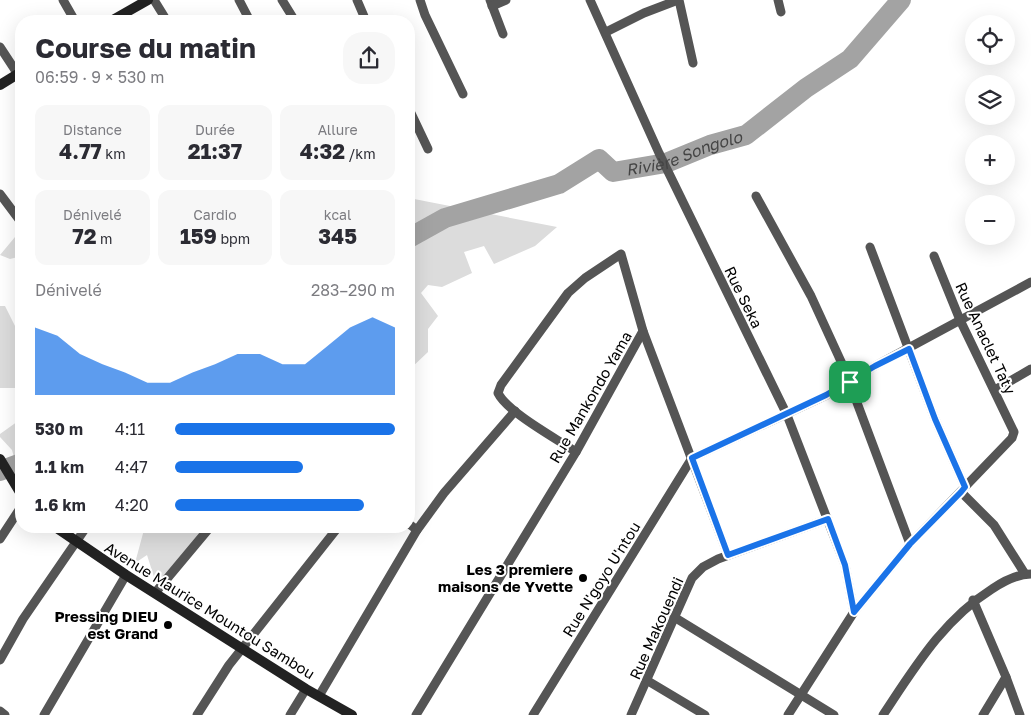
<!DOCTYPE html>
<html lang="fr">
<head>
<meta charset="utf-8">
<style>
	body { margin:0; font-family:"Golos Text",sans-serif; background:#f7f7f7; color:#2b2b33; height:100vh; display:flex; flex-direction:column; font-size:19px; white-space:nowrap }
	* { box-sizing:border-box; margin:0 }
	p { font-size:16px; color:#7c7c81 }
	.icon { flex:none; width:28px; height:28px; fill:none; stroke:currentColor; stroke-width:2; stroke-linecap:round; stroke-linejoin:round }
	.map { position:relative; flex:1; overflow:hidden }
	.details { position:absolute; left:15px; top:15px; width:400px; height:518px; display:flex; flex-direction:column; background:#fff; border-radius:20px; box-shadow:0 5px 20px #0002 }
	.details>* { flex:none }
	.buttons { position:absolute; left:965px; top:15px; display:grid; gap:10px }
	.buttons a { display:grid; place-items:center; width:50px; height:50px; border-radius:50%; background:#fff; box-shadow:0 5px 20px #0002; font-size:25px }
	.pin { position:absolute; display:grid; place-items:center; width:42px; height:42px; color:#fff; margin:-21px; border-radius:10px; box-shadow:0 2px 8px #0006 }
	.round { display:grid; place-items:center; flex:none; width:52px; height:52px; border-radius:20px; background:#f7f7f7 }
	.head { display:flex; align-items:center; justify-content:space-between; height:85px; padding:0 20px }
	h1 { font-size:28px; font-weight:700; line-height:38px }
	.stats { display:grid; grid-template-columns:repeat(3,1fr); gap:8px; height:85px; padding:5px 20px }
	.stats div { display:grid; align-content:center; border-radius:12px; background:#f7f7f7; text-align:center }
	.stats b { font-size:21px; font-weight:700 }
	.stats small { font-size:14px; font-weight:400 }
	.stats p { font-size:14px }
	.chart { height:140px; padding:10px 20px }
	.chart p { display:flex; justify-content:space-between }
	.chart svg { width:100%; height:90px; margin-top:5px; fill:#1a73e8; opacity:.7 }
	ul { padding:0 20px; list-style:none; font-size:16px }
	li { display:grid; grid-template-columns:80px 60px 1fr; align-items:center; height:38px }
	li i { height:12px; border-radius:6px; background:#1a73e8 }
	.map>svg:first-child { display:block }
</style>
</head>
<body>
<div class="map">
<svg width="1031" height="715" viewBox="0 0 1031 715">
	<rect width="100%" height="100%" fill="#fff"/>
	<g fill="#dcdcdc">
		<polygon points="409,198 557,227 535,246 494,264 484,246 464,252 472,273 442,287 428,285 421,293 438,316 428,329 428,352 409,370"/>
		<polygon points="15,237 21,240 21,260 18,257 10,259 0,255"/>
		<polygon points="0,306 5,306 21,338 21,388 0,388"/>
		<polygon points="21,419 21,472 17,468 12,450 0,437 0,434"/>
		<polygon points="145,526 211,526 166,581 154,577 147,555 135,563"/>
	</g>
	<g fill="none" stroke-linecap="round" stroke-linejoin="round">
		<g stroke="#a3a3a3" stroke-width="20">
			<path id="s1" d="M409 238 445 218 559 184 599 159 613 172 666 163 710 145 746 135 806 88 850 59 901 0"/>
			<polyline points="0,471 21,463"/>
		</g>
		<g stroke="#555" stroke-width="9">
			<polyline points="63,0 75,21"/>
			<polyline points="154,0 167,21"/>
			<polyline points="239,0 250,21"/>
			<polyline points="282,0 295,21"/>
			<polyline points="357,0 366,21"/>
			<polyline points="420,0 425,15 463,94"/>
			<polyline points="490,0 503,34"/>
			<polyline points="590,0 659,153 787,415 845,565 854,612"/>
			<polyline points="679,0 693,63"/>
			<polyline points="778,0 781,12"/>
			<polyline points="492,6 506,0"/>
			<polyline points="606,32 644,13 678,0"/>
			<polyline points="0,47 21,79"/>
			<polyline points="409,109 428,149"/>
			<polyline points="0,194 21,222"/>
			<polyline points="756,196 811,296 844,368 910,544"/>
			<polyline points="870,247 935,419 965,487"/>
			<polyline points="995,390 1031,369"/>
			<path d="M576 452C557 439 507 412 498 393L501 385 568 293 585 278 621 254 643 331 728 555"/>
			<polyline points="692,458 827,395 875,366 1031,282"/>
			<polyline points="961,492 994,525 1025,574"/>
			<polyline points="409,524 417,530"/>
			<polyline points="0,539 21,507"/>
			<polyline points="155,593 211,526"/>
			<polyline points="973,600 1006,677 1020,715"/>
			<polyline points="674,617 834,715"/>
			<polyline points="0,660 23,619 87,526"/>
			<polyline points="648,681 705,715"/>
			<polyline points="319,696 417,530 444,493 515,411"/>
			<polyline points="0,711 5,715"/>
			<polyline points="44,715 126,575"/>
			<polyline points="197,715 229,665 339,526"/>
			<polyline points="290,715 306,689"/>
			<polyline points="416,715 576,452 643,331"/>
			<polyline points="533,715 692,458"/>
			<polyline points="631,715 692,578 703,567 718,559 828,519"/>
			<polyline points="788,715 854,612 910,544 1012,438 1014,432 960,320 934,256"/>
			<path d="M883 715C915 667 943 620 992 589 1004 581 1017 574 1031 574"/>
			<polyline points="983,715 1006,677"/>
		</g>
		<g stroke="#222" stroke-width="10">
			<polyline points="111,21 148,0"/>
			<polyline points="0,85 21,72"/>
			<polyline points="0,459 21,494"/>
			<polyline points="54,526 126,575 306,689 352,715"/>
		</g>
	</g>
	<g fill="none" stroke-linecap="round" stroke-linejoin="round">
		<g stroke="#fff" stroke-width="10">
			<polygon id="route" points="909,349 935,419 965,487 961,492 910,544 854,612 845,565 828,519 728,555 692,458 826,395 875,366"/>
		</g>
		<use href="#route" stroke="#1a73e8" stroke-width="6"/>
	</g>
	<g fill="#000" stroke="#fff" stroke-width="2">
		<circle cx="583" cy="578" r="5"/>
		<circle cx="168" cy="625" r="5"/>
	</g>
	<g text-anchor="middle" dominant-baseline="central" stroke-width="4" stroke-linejoin="round" paint-order="stroke">
		<g font-size="15" fill="#000" stroke="#fff">
			<text transform="translate(744 297) rotate(64)">Rue Seka</text>
			<text transform="translate(986 338) rotate(65)">Rue Anaclet Taty</text>
			<text transform="translate(590 397) rotate(-60)">Rue Mankondo Yama</text>
			<text transform="translate(601 579) rotate(-58)">Rue N'goyo U'ntou</text>
			<text transform="translate(210 610) rotate(32)">Avenue Maurice Mountou Sambou</text>
			<text transform="translate(656 628) rotate(-66)">Rue Makouendi</text>
		</g>
		<g font-size="15" font-weight="bold" fill="#000" stroke="#fff" text-anchor="end">
			<text x="573" y="569">Les 3 premiere<tspan x="573" dy="17">maisons de Yvette</tspan></text>
			<text x="158" y="616">Pressing DIEU<tspan x="158" dy="17">est Grand</tspan></text>
		</g>
		<g font-size="16" font-style="italic" fill="#444" stroke="#fff">
			<text stroke="none"><textPath href="#s1" startOffset="300">Rivière Songolo</textPath></text>
		</g>
	</g>
</svg>
<div class="buttons">
<a><svg class="icon" aria-label="locate" viewBox="0 0 24 24"><circle cx="12" cy="12" r="6"/><path d="M12 2v4M12 18v4M2 12h4M18 12h4"/></svg></a>
<a><svg class="icon" aria-label="layers" viewBox="0 0 24 24"><path d="M12 4l9 5-9 5-9-5zM3 14l9 5 9-5"/></svg></a>
<a>+</a>
<a>−</a>
</div>
<div class="pin" style="left:850px;top:382px;background:#1e9e55"><svg class="icon" aria-label="arrive" viewBox="0 0 24 24"><path d="M6 21V4h12l-3 4 3 4H6"/></svg></div>
<section class="details">
<div class="head"><div><h1>Course du matin</h1><p>06:59 · 9 × 530 m</p></div><a class="round"><svg class="icon" aria-label="share" viewBox="0 0 24 24"><path d="M12 15V3M7 8l5-5 5 5M5 13v7h14v-7"/></svg></a></div>
<div class="stats">
<div><p>Distance</p><b>4.77<small> km</small></b></div>
<div><p>Durée</p><b>21:37</b></div>
<div><p>Allure</p><b>4:32<small> /km</small></b></div>
</div>
<div class="stats">
<div><p>Dénivelé</p><b>72<small> m</small></b></div>
<div><p>Cardio</p><b>159<small> bpm</small></b></div>
<div><p>kcal</p><b>345</b></div>
</div>
<div class="chart"><p><span>Dénivelé</span>283–290 m</p>
<svg viewBox="0 0 160 44" preserveAspectRatio="none"><path d="M0 44V11L10 15L20 24L30 29L40 33L50 38L60 38L70 33L80 29L90 24L100 24L110 29L120 29L130 20L140 11L150 6L160 11V44z"/></svg>
</div>
<ul>
<li><b>530 m</b>4:11<i style="width:100%"></i></li>
<li><b>1.1 km</b>4:47<i style="width:58%"></i></li>
<li><b>1.6 km</b>4:20<i style="width:86%"></i></li>
</ul>
</section>
</div>
</body>
</html>
